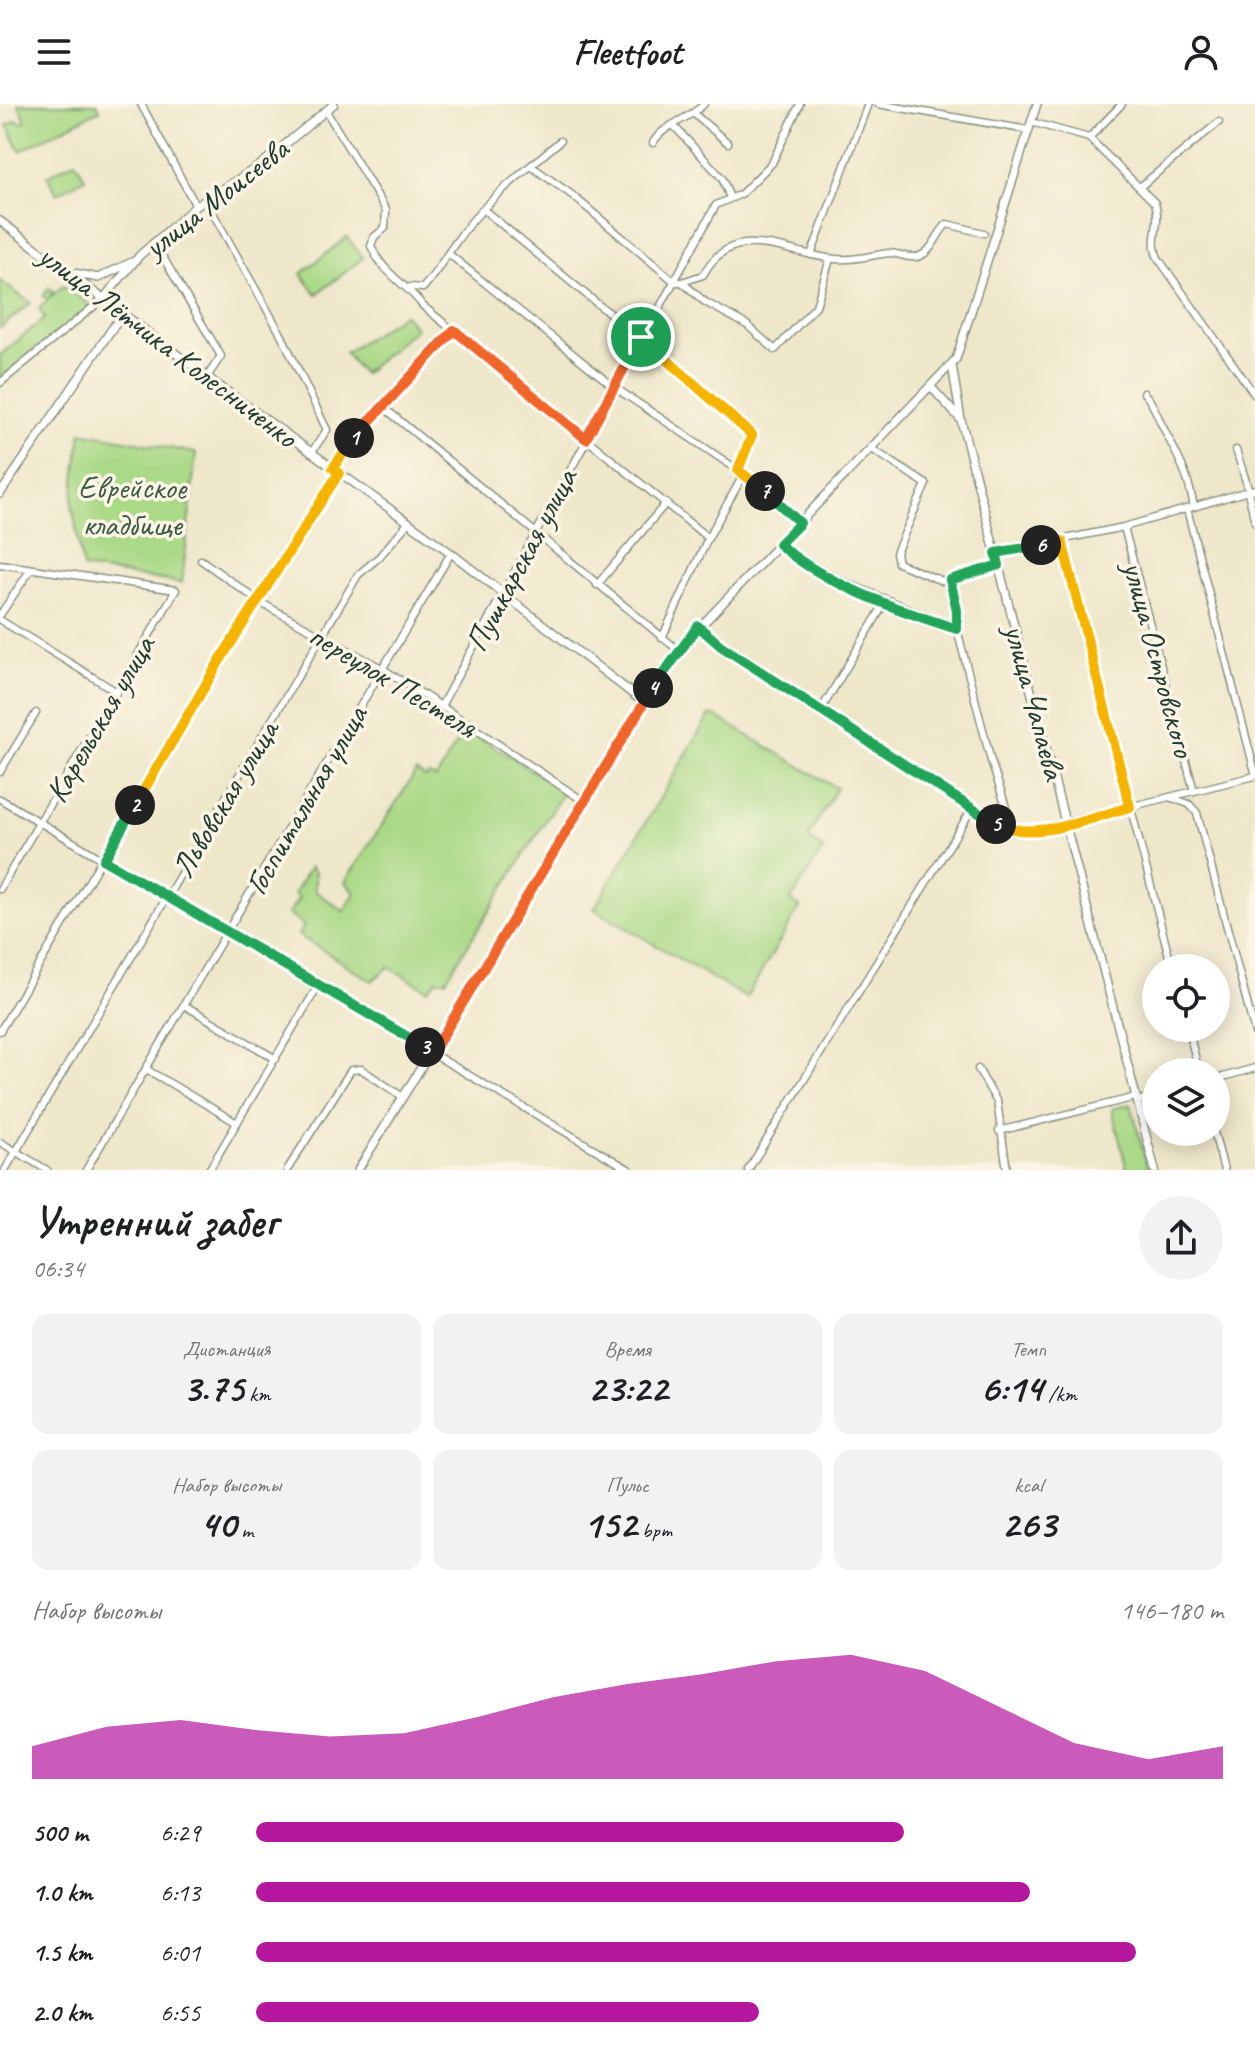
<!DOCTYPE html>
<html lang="ru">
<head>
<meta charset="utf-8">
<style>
	body { margin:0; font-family:Caveat,sans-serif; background:#f2f2f2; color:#202124; height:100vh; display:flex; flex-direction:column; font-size:30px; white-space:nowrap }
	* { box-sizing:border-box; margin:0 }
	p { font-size:26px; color:#757577 }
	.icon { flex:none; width:44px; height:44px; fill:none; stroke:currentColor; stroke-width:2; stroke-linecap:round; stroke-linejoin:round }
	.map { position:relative; height:1066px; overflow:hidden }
	.details { display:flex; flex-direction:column; background:#fff; flex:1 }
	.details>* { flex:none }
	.buttons { position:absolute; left:1142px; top:850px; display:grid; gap:16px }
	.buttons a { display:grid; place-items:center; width:88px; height:88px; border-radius:50%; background:#fff; box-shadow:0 4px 20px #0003; font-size:40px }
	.pin { position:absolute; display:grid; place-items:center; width:68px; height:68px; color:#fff; margin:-34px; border:4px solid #fff; border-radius:50%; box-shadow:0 2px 8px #0007 }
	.km { position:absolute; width:40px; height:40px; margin:-20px; border-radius:50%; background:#222; color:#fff; font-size:22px; line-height:40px; text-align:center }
	.round { display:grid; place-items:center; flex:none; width:84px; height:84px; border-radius:42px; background:#f2f2f2 }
	.headline { display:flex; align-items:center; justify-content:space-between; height:136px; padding:0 32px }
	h1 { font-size:44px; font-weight:700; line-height:60px }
	.stats { display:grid; grid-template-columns:repeat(3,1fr); gap:12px; height:136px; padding:8px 32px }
	.stats div { display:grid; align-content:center; border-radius:16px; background:#f2f2f2; text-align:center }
	.stats b { font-size:40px; font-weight:700 }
	.stats small { font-size:22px; font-weight:400 }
	.stats p { font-size:22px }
	.chart { height:224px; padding:16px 32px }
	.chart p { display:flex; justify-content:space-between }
	.chart svg { width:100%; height:144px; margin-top:8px; fill:#b5179e; opacity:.7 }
	ul { padding:0 32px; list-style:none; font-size:26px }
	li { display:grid; grid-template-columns:128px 96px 1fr; align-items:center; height:60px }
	li i { height:20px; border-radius:10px; background:#b5179e }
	header { display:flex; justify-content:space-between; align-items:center; height:104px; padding:0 32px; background:#fff; font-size:36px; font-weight:700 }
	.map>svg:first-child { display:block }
</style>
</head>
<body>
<header><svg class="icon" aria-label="menu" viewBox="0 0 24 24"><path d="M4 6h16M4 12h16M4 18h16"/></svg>Fleetfoot<svg class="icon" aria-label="person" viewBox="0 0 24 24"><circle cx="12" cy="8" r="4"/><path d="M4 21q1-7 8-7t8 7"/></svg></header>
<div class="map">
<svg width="1255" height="1066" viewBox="0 0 1255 1066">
	<rect width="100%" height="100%" fill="#fcf5e5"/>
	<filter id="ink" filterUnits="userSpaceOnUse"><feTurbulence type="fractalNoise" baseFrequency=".0125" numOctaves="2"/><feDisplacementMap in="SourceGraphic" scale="16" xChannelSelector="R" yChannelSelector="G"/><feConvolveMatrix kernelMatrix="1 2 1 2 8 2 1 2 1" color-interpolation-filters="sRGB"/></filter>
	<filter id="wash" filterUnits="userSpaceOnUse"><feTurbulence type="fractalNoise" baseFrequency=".006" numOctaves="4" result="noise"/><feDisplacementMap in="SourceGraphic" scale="32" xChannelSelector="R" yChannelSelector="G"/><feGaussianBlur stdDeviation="1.8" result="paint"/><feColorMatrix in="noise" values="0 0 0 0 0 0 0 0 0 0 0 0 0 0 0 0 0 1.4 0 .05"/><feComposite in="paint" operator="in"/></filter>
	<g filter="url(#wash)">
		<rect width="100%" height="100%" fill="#efe7ca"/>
		<g fill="#aad987" stroke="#648b5e" stroke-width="2">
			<polygon points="18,0 97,0 100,6 20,47 7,21 18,16 20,20 26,17"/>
			<polygon points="75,57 85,74 57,90 47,72"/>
			<polygon points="347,133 363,154 317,190 301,170"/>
			<polygon points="0,177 31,199 0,224"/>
			<polygon points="63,182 87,198 88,206 0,275 0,251 45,214 39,205 48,196 43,192 49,184 53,187 49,194"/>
			<polygon points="404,210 416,224 363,270 345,249"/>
			<polygon points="81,328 196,349 182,479 83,464 72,401"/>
			<polygon points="713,611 837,684 808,733 823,745 791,796 800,803 746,894 594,805 709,612"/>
			<polygon points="465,624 564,687 446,876 437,876 428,886 389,863 372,877 298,831 304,822 288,810 299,794 294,789 310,763 315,768 315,787 344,807 355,789 345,778 416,668 426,674 429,671 436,675"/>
			<polygon points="1131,1000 1148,1066 1127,1066 1112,1005"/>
		</g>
	</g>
	<g filter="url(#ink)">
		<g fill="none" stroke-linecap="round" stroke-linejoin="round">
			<g stroke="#87927f" stroke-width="9">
				<g id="minor">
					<polyline points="141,0 196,102"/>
					<polyline points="878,0 1028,26"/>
					<path d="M1122 0 1089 34 1155 99C1162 119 1149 136 1158 154L1255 291"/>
					<path d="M326 7 386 106 385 124 374 133 371 142C383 170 406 179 423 202L708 434"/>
					<polyline points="694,10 728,39"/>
					<polyline points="1031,18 1089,34"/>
					<polyline points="674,22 722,74 730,94"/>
					<path d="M653 39C663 20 689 16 704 0"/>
					<polyline points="531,62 572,91 675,178 682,178 705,198 747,221 775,246 816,202 830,155"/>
					<polyline points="1141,82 1219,18"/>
					<polyline points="205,95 282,232 327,326 311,349"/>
					<polyline points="484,106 600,202 651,239 752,331 738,366"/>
					<polyline points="154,138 221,252 207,273"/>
					<polyline points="450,151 614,283 744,370 800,419"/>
					<polyline points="811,151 868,0"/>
					<path d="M682 178 703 171C733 115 786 150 835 155 855 157 871 151 889 149 899 149 910 156 920 152 933 147 937 129 947 120L984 129"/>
					<path d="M410 183 423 184C436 169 445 153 456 138 482 99 525 67 560 37"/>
					<polyline points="0,279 103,195"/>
					<path d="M1144 289C1154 300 1156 309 1162 321 1179 356 1186 363 1194 403"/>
					<polyline points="382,302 678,546"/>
					<polyline points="872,345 926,380 896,449 898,459 942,477 950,476"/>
					<polyline points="1236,346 1249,387"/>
					<path d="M333 364C369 314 414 273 454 226"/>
					<polyline points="1248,388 1255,418"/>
					<polyline points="1187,405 1255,668"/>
					<polyline points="1124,423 1194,687"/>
					<polyline points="1062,437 1172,864"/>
					<polyline points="779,440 827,471 957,525 957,506 950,476 999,461"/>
					<polyline points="996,449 1124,423 1255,385"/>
					<polyline points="201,456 263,500 383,565 441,602 585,698"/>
					<polyline points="0,460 176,486 0,785"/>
					<polyline points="597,481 666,399"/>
					<polyline points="0,511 31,465"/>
					<polyline points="0,516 117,588"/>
					<polyline points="698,522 721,542 994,719 1014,728 1035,726 1255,672"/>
					<polyline points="957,525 991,657 1014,728"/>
					<polyline points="662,534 708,434 744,370"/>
					<polyline points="441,602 716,101 741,90 772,59 800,0"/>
					<polyline points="821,606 886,497"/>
					<polyline points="0,668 36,609"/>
					<polyline points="1169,693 1189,700 1197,709 1255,929"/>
					<polyline points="0,695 630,1066"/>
					<polyline points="184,901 276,955"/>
					<polyline points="1188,924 1199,968"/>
					<polyline points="0,927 222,553 339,369"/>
					<polyline points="146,965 237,1019"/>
					<polyline points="978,965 997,998 1007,1066"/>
					<polyline points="1216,975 1255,964"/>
					<polyline points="1137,997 1156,992"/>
					<polyline points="999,1027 1136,993"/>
					<polyline points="1214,1028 1224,1066"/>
					<polyline points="0,1038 47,1066"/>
					<polyline points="5,1066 358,471 379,453 409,418"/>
					<polyline points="86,1066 451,449"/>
					<polyline points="209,1066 318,882"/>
					<polyline points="287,1066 351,966 361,965 403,993"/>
					<polyline points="748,1066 972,705"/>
				</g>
			</g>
			<g stroke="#87927f" stroke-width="10">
				<g id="tertiary">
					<polyline points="0,117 207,273 451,449 643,598"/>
					<polyline points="74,169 98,174 132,158"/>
					<polyline points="103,195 140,151 196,102 259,62 334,0"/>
					<polyline points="952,261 961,316 1155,1066"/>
					<polyline points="932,284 960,315"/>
					<polyline points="0,390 122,210"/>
					<polyline points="358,1066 678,546 956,255 1037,0"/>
				</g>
			</g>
			<use href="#minor" stroke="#fff" stroke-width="6"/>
			<use href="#tertiary" stroke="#fff" stroke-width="7"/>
		</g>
	</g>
	<g fill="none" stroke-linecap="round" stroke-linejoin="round" filter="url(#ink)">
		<g stroke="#fff" stroke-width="16">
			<polyline id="split-1" points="354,334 454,226 586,335 641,233"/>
		</g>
		<g stroke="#fff" stroke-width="16">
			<polyline id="split-2" points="135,701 222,553 339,369 333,364 354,334"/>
		</g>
		<g stroke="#fff" stroke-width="16">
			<polyline id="split-3" points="135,701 104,756 425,943"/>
		</g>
		<g stroke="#fff" stroke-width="16">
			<polyline id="split-4" points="425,943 433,948 653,584"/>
		</g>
		<g stroke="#fff" stroke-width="16">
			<polyline id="split-5" points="653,584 698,522 721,542 996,720"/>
		</g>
		<g stroke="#fff" stroke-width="16">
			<path id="split-6" d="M996 720C1037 738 1089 714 1130 703L1062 437 1041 441"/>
		</g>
		<g stroke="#fff" stroke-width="16">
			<path id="split-7" d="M765 387 800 419 779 440C821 479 903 508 957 525V506L950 476 999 461 996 449 1041 441"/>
		</g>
		<g stroke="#fff" stroke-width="16">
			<polyline id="split-8" points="641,233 752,331 738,366 765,387"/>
		</g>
		<use href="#split-1" stroke="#f0652b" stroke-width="10"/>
		<use href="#split-2" stroke="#f5b400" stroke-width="10"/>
		<use href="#split-3" stroke="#22a559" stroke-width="10"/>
		<use href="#split-4" stroke="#f0652b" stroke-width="10"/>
		<use href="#split-5" stroke="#22a559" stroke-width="10"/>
		<use href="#split-6" stroke="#f5b400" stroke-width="10"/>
		<use href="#split-7" stroke="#22a559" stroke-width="10"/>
		<use href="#split-8" stroke="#f5b400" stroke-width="10"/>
	</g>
	<g text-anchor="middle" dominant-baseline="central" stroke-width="7" stroke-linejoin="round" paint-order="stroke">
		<g font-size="32" fill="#1f3d34" stroke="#fcf5e5">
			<text transform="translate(216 94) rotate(-38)">улица Моисеева</text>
			<text transform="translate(168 242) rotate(37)">улица Лётчика Колесниченко</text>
			<text transform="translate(521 456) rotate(-62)">Пушкарская улица</text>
			<text transform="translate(1159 555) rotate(75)">улица Островского</text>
			<text transform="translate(393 577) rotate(31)">переулок Пестеля</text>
			<text transform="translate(1035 598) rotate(75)">улица Чапаева</text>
			<text transform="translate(100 615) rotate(-60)">Карельская улица</text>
			<text transform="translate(225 695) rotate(-59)">Львовская улица</text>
			<text transform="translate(306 696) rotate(-60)">Госпитальная улица</text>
		</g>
		<g font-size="32" fill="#3b5c45" stroke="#fcf5e5">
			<text x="132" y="383">Еврейское<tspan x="132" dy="37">кладбище</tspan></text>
		</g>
	</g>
</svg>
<div class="buttons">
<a><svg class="icon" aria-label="locate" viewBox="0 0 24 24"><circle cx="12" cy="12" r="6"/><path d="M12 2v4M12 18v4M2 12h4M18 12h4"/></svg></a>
<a><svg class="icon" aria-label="layers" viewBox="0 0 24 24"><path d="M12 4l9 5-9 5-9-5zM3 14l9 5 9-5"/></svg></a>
</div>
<div class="pin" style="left:641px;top:233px;background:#1e9e55"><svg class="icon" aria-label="arrive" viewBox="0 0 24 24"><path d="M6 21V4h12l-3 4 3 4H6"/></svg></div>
<b class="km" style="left:354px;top:334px">1</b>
<b class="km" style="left:135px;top:701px">2</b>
<b class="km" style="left:425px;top:943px">3</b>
<b class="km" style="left:653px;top:584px">4</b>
<b class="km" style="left:996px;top:720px">5</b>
<b class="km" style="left:1041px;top:441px">6</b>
<b class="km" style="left:765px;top:387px">7</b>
</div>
<section class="details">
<div class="headline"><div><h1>Утренний забег</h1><p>06:34</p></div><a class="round"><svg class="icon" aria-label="share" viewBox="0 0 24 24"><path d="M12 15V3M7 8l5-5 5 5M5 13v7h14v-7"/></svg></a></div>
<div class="stats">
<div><p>Дистанция</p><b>3.75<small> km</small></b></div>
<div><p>Время</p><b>23:22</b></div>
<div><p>Темп</p><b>6:14<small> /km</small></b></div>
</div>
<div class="stats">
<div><p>Набор высоты</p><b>40<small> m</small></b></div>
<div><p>Пульс</p><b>152<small> bpm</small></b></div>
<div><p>kcal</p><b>263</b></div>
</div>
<div class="chart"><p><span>Набор высоты</span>146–180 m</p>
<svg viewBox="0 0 160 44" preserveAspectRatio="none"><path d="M0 44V34L10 28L20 26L30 29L40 31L50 30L60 25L70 19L80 15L90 12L100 8L110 6L120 11L130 22L140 33L150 38L160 34V44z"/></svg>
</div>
<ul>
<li><b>500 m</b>6:29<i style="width:67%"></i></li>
<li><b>1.0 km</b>6:13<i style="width:80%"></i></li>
<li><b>1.5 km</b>6:01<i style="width:91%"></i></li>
<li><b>2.0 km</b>6:55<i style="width:52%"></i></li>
</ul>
</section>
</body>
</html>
